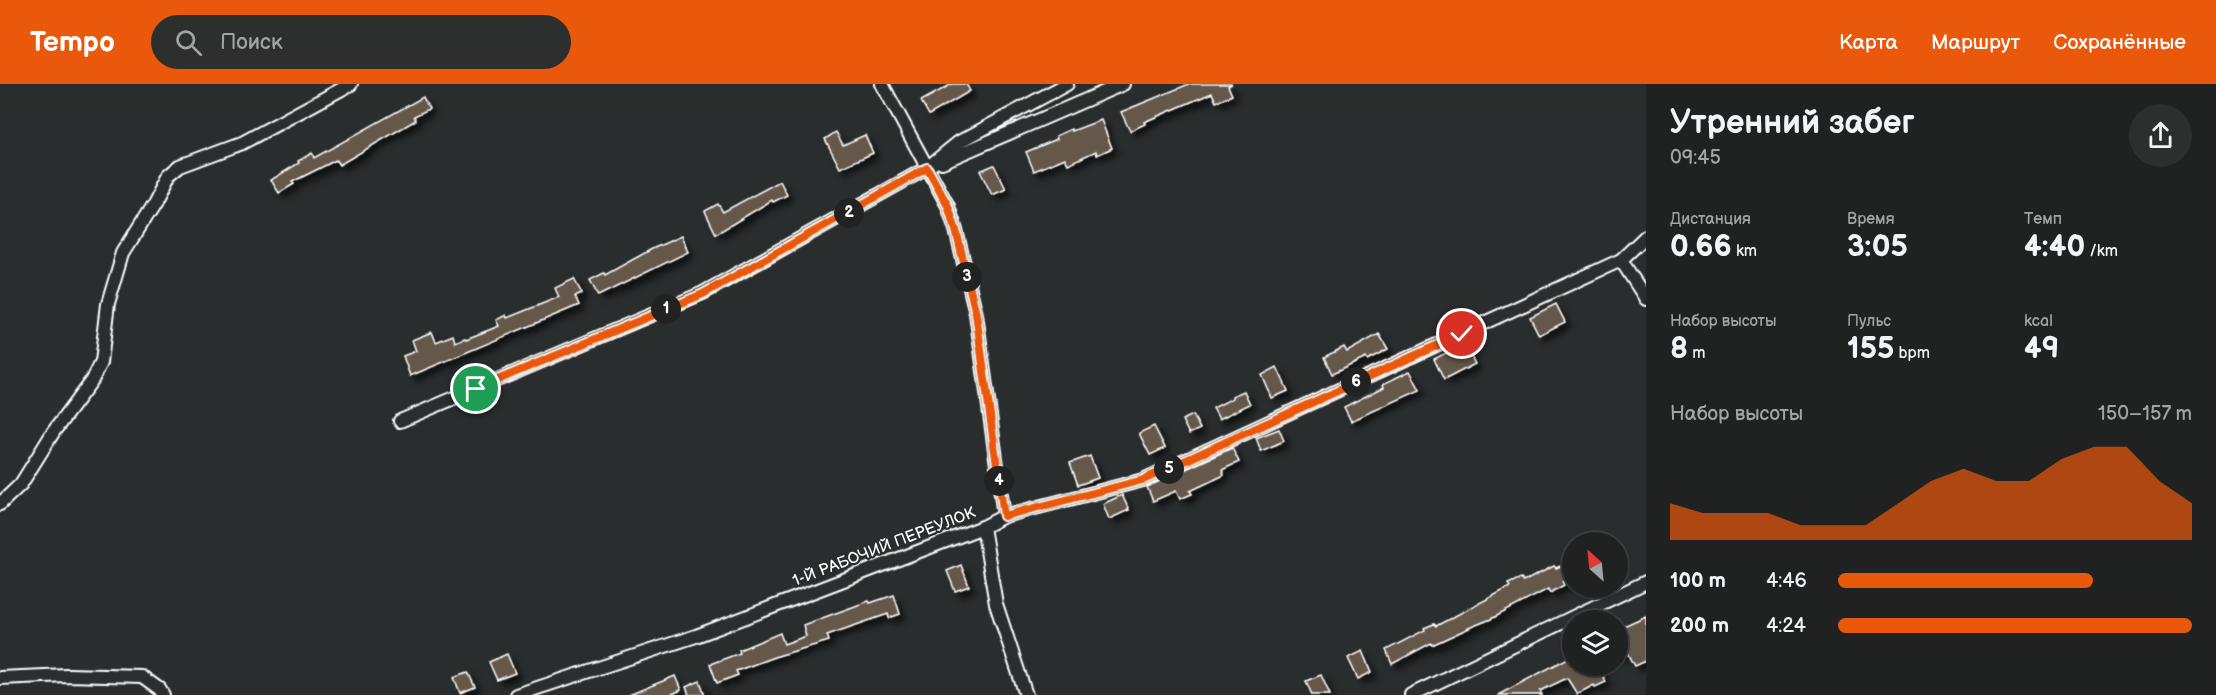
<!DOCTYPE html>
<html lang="ru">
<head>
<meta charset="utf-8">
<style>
	body { margin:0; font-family:"Balsamiq Sans",sans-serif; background:#2d2f2f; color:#f1f3f6; height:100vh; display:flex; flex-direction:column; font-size:22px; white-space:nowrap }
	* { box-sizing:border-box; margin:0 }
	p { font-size:20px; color:#a2a4a5 }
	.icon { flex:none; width:33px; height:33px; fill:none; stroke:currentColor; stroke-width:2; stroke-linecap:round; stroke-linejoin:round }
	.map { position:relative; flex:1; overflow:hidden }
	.sheet { display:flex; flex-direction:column; background:#202222; width:570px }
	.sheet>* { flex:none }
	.needle { width:39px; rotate:333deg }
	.controls { position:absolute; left:1562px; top:448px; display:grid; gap:12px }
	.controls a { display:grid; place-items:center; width:66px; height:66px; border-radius:50%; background:#202222; box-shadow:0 2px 4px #0004,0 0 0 2px #3d3f40; font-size:30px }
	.pin { position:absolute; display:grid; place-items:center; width:51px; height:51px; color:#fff; margin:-26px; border:3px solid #fff; border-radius:50%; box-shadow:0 2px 6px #0007 }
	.km { position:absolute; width:30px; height:30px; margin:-15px; border-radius:50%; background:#222; color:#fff; font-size:16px; line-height:30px; text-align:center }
	.round { display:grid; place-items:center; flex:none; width:63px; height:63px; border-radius:32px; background:#2d2f2f }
	.headline { display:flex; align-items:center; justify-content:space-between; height:102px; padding:0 24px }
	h1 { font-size:33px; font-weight:700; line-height:45px }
	.stats { display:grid; grid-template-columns:repeat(3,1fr); gap:9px; height:102px; padding:6px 24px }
	.stats div { display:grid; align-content:center }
	.stats b { font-size:30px; font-weight:700 }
	.stats small { font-size:16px; font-weight:400 }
	.stats p { font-size:16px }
	.chart { height:168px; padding:12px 24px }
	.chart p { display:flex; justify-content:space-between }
	.chart svg { width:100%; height:108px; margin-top:6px; fill:#ea580c; opacity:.7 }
	ul { padding:0 24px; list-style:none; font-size:20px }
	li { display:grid; grid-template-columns:96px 72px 1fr; align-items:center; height:45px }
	li i { height:15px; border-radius:8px; background:#ea580c }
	header { display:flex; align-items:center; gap:36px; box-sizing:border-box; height:84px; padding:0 30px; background:#ea580c; color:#fff }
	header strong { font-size:28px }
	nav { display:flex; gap:33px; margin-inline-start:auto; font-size:21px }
	.search { width:420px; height:54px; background:#2d2f2f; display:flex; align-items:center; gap:15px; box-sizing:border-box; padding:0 21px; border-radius:33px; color:#a2a4a5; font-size:22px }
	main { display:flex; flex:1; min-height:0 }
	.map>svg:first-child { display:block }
</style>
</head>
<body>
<header>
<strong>Tempo</strong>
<div class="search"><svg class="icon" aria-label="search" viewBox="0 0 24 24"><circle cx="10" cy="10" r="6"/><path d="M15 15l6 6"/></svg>Поиск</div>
<nav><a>Карта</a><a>Маршрут</a><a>Сохранённые</a></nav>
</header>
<main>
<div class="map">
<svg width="1646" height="611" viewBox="0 0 1646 611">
	<defs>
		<filter id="shadow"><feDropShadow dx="5.5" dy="5.5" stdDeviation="3" flood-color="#0009"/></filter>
	</defs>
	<rect width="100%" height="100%" fill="#2a2d2e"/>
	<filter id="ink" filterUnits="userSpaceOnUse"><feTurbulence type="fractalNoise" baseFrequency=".0167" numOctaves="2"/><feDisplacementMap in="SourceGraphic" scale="12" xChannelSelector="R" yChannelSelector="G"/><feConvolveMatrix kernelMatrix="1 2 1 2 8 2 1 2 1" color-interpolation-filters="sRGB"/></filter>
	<g filter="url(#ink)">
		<g fill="#65594c" stroke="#fff" stroke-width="1.5" filter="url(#shadow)">
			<polygon points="952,0 966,0 970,7 929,31 921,17"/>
			<polygon points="1189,0 1232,0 1228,2 1232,11 1216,18 1212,9 1144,38 1145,40 1130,47 1121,28"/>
			<polygon points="423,13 429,25 414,32 416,36 339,81 336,76 292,98 294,100 279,109 271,96 299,79 298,77 312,69 314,74"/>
			<polygon points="1101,36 1112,64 1097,71 1096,67 1068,80 1065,74 1034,87 1026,68 1057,55 1056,52 1071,45 1072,47"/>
			<polygon points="836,48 843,61 865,51 873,69 840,84 825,55"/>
			<polygon points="994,81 1006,105 992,111 980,87"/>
			<polygon points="780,97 787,111 773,118 772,116 716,150 705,127 718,120 723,128"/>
			<polygon points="681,152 688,168 598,212 590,196 604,189 605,191 652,165"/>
			<polygon points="574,195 582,210 575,213 579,221 410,292 403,272 416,267 412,256 432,248 436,258 453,251 455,258 465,254 466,255 499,242 496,236 506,231 507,234 559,213 555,204"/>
			<polygon points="1556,220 1565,238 1539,251 1530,233"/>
			<polygon points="1379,250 1388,265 1367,276 1366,274 1332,290 1324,273 1344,263 1347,268"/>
			<polygon points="1464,260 1475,280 1444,296 1434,275"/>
			<polygon points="1277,283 1288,307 1272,314 1262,291"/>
			<polygon points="1410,287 1420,306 1351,337 1344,323 1384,303 1383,300"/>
			<polygon points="1244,307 1250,320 1219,335 1213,324 1233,314 1232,312"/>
			<polygon points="1193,331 1200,345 1189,350 1182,336"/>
			<polygon points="1154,342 1165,364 1150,371 1139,349"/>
			<polygon points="1279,345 1284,357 1261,367 1256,354"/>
			<polygon points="1232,364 1239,378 1222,386 1224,391 1190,407 1192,410 1180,415 1176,407 1153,417 1147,403"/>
			<polygon points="1090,372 1098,394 1078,401 1070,379"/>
			<polygon points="1122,411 1129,426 1109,435 1103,420"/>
			<polygon points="1572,477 1572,492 1562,497 1564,501 1550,509 1548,505 1491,535 1471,543 1432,561 1431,559 1392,580 1386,566 1425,546 1424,544 1434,540 1436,542 1510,503 1508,500 1521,494 1523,498 1554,482 1556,484"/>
			<polygon points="961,481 969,502 955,507 947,487"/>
			<polygon points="894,511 900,530 889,534 888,530 827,551 829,557 774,573 736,587 738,591 717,599 710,580 740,569 739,566 780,549 784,560 806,552 803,541 869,517 870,519"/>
			<polygon points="1646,532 1646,577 1635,582 1627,567 1617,572 1617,545"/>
			<polygon points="1363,567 1372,588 1358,595 1348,574"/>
			<polygon points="507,570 515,589 497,596 489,578"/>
			<polygon points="1572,572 1572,582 1598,582 1606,598 1595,603 1594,601 1577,610 1567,594 1540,607 1542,611 1498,611"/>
			<polygon points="468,588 475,603 460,609 454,593"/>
			<polygon points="1321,591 1330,611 1312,611 1306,597"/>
			<polygon points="675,592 681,606 670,611 629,611"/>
			<polygon points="700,597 705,611 689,611 686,603"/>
		</g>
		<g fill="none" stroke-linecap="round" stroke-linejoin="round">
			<g stroke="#fff" stroke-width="16">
				<g id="minor">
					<polyline points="882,0 948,122 956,146 976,230 1004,432"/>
					<polyline points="942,78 1123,0"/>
					<polyline points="1621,176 1646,215"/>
					<polyline points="400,337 703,209 927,84 959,58 1067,0"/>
					<polyline points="0,420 21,400 54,347 92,296 101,278 108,220 123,169 153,121 168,92 180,82 242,59 351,0"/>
					<polyline points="983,443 996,520 1026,611"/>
					<polyline points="0,594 67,591 142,593 160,606 163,611"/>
					<polyline points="516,611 696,552 983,443 1004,432 1143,396 1621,176 1646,152"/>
					<polyline points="1411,611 1646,498"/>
				</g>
			</g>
			<use href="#minor" stroke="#2a2d2e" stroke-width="12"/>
		</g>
	</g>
	<g fill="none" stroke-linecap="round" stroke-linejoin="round" filter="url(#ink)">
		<g stroke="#fff" stroke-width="12">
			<polyline id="route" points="476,305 703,210 927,84 948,122 956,146 976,230 1004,432 1143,396 1462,250"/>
		</g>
		<use href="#route" stroke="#ea580c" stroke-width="8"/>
	</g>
	<g text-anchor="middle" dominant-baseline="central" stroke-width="4.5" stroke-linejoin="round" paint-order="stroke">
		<g font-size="16" fill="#fff" stroke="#2a2d2e">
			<text transform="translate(884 463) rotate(-21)">1-Й РАБОЧИЙ ПЕРЕУЛОК</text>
		</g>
	</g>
</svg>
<div class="controls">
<a><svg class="needle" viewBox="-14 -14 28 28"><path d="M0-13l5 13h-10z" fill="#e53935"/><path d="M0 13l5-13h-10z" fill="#a2a4a5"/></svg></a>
<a><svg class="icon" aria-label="layers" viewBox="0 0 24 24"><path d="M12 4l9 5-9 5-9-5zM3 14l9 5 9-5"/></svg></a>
</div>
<div class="pin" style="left:476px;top:305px;background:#1e9e55"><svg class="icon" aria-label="arrive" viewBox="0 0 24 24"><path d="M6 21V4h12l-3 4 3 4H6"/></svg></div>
<div class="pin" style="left:1462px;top:250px;background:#d93025"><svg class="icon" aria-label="check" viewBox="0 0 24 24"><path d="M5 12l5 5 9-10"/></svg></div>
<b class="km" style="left:666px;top:225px">1</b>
<b class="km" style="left:849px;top:129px">2</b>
<b class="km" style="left:967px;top:193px">3</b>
<b class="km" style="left:999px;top:397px">4</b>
<b class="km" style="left:1169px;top:385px">5</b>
<b class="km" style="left:1356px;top:298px">6</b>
</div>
<section class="sheet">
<div class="headline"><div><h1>Утренний забег</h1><p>09:45</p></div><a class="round"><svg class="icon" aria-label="share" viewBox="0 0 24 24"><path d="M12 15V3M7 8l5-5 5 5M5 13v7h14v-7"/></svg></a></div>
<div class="stats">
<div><p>Дистанция</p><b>0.66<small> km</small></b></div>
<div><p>Время</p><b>3:05</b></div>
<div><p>Темп</p><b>4:40<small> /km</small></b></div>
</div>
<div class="stats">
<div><p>Набор высоты</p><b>8<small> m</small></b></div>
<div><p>Пульс</p><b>155<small> bpm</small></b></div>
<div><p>kcal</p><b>49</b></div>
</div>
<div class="chart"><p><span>Набор высоты</span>150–157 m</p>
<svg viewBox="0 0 160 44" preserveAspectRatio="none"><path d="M0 44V29L10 33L20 33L30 33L40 38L50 38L60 38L70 29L80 20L90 15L100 20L110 20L120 11L130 6L140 6L150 20L160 29V44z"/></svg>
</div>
<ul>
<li><b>100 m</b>4:46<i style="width:72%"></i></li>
<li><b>200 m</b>4:24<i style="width:100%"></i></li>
</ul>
</section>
</main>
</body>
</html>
